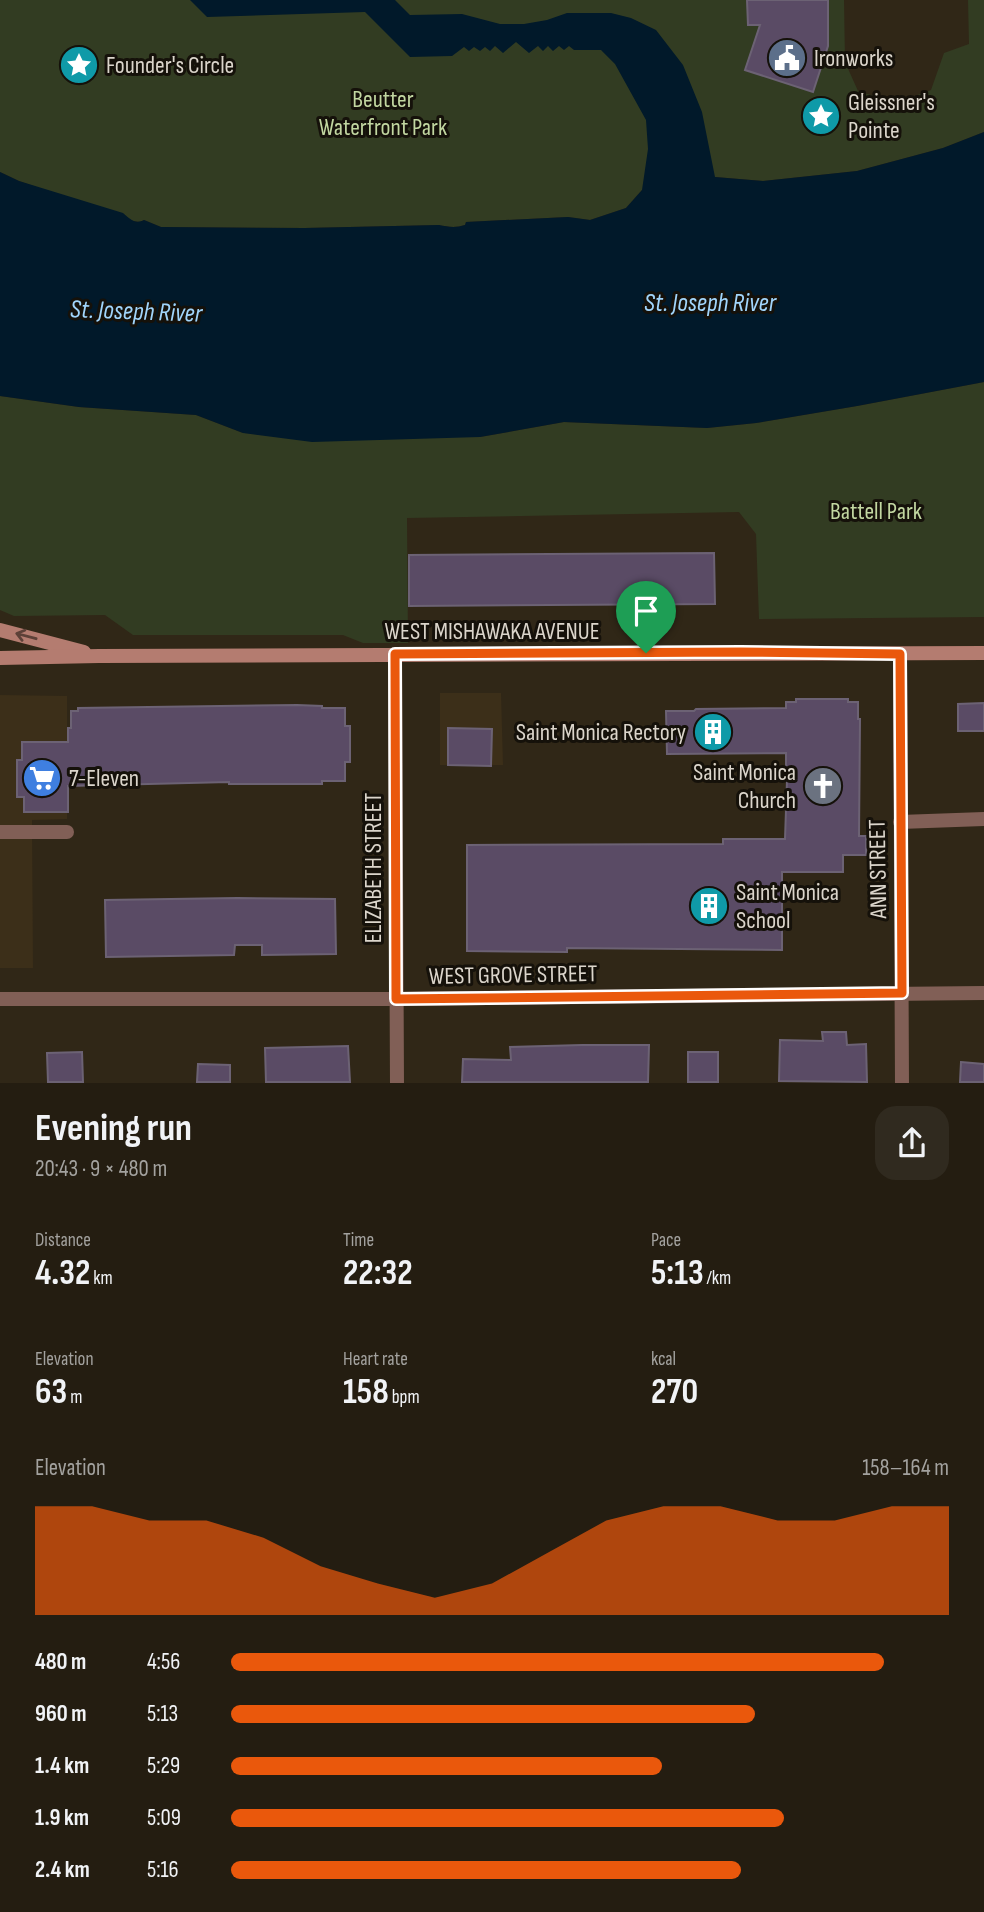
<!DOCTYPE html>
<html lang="en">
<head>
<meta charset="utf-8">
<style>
	body { margin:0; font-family:"Sofia Sans Condensed",sans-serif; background:#302a1f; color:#f1f3f6; height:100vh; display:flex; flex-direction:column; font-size:26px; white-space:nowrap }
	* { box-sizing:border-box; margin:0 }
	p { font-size:23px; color:#a3a29f }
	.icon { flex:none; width:38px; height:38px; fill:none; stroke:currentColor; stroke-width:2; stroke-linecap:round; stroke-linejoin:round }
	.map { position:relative; height:1083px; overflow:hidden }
	.details { display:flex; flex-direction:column; background:#241d11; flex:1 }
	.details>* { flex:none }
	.pin { position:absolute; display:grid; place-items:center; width:60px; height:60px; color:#fff; margin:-72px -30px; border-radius:50% 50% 50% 0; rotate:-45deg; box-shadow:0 0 7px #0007 }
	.pin .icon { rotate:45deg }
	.round { display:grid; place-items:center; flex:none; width:74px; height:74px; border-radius:21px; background:#302a1f }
	.overview { display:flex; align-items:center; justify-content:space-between; height:119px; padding:0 35px }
	h1 { font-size:38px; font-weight:700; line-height:52px }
	.stats { display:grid; grid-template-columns:repeat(3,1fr); gap:10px; height:119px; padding:7px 35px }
	.stats div { display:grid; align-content:center }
	.stats b { font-size:35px; font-weight:700 }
	.stats small { font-size:19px; font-weight:400 }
	.stats p { font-size:19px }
	.chart { height:196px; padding:14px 35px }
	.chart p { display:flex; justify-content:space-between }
	.chart svg { width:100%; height:126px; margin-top:7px; fill:#ea580c; opacity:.7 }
	ul { padding:0 35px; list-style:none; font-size:23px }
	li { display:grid; grid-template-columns:112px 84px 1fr; align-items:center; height:52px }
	li i { height:18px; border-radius:9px; background:#ea580c }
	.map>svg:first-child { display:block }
</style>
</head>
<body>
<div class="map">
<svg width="984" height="1083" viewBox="0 0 984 1083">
	<rect width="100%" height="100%" fill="#302717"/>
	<g fill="#3c2f19">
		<polygon points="440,693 501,693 503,765 440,765"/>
		<polygon points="0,695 67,696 67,819 32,820 33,968 0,968"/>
	</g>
	<g fill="#323c22">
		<path d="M0 0H844L845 62 858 91 896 103 931 90 944 53 969 44 968 0H984V132L943 148 857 171 763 181 715 177 642 190 626 208 590 220 568 217 466 222 465 225C456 228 448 227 439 225L305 228 161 227 144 220 140 222 133 221 19 181 0 172Z"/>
		<polygon points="984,382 984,617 759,619 756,534 739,512 407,518 408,643 363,643 343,635 133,635 105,615 14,616 0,610 0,396 79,407 196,415 243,433 480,437 564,422 707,428 756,423 857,406"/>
	</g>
	<path fill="#01192a" d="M190 0H395L410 15 462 14 500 24H524L547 20 567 13H611L631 18 656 30 683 65 702 112 715 177 763 181 857 171 943 148 984 132V382L857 406 756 423 707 428 564 422 480 437 312 442 243 433 196 415 79 407 0 396V172L19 181 123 213C129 218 135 225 144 220L161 227 305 228 439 225C448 227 456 228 465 225L466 222 568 217 590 220 626 208 642 190 648 149 646 120 615 64 601 50H574L569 46 564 50 559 46 553 51 548 46 543 51 538 46 529 53 516 42 503 53 495 46 490 51 485 47 480 51 474 47 469 51 464 47 452 56 410 57 365 12 207 17Z"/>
	<g fill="#5a4b65" stroke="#6c6274" stroke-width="2">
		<polygon points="747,0 828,0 828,46 813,92 745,70 760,25 748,25"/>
		<polygon points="714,553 715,604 409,606 409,555"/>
		<polygon points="796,699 848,699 848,702 858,702 858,719 860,719 859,836 866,836 866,855 843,855 843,872 782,872 782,950 567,948 567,952 467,951 467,845 723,844 723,839 785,839 787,780 786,780 786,753 667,754 666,711 694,711 696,709 786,708 786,702 796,702"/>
		<polygon points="984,703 984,731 958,731 958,704"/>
		<polygon points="297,705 322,706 322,708 345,708 345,726 350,726 350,762 345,762 345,781 322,781 322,784 229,784 229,782 68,786 68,812 24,812 24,797 17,797 17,760 22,760 22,742 68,742 68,728 71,728 71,711 78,711 78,708"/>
		<polygon points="448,728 492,729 491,766 448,765"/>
		<polygon points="237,898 335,899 336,954 262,955 262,945 235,945 234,955 106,957 105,900"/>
		<polygon points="822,1032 846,1032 847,1045 866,1044 867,1082 779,1081 780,1040 823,1041"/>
		<polygon points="582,1045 649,1045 648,1082 462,1082 463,1059 511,1060 510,1047"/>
		<polygon points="348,1046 350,1082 266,1082 265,1048"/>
		<polygon points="82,1052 83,1082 48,1082 47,1053"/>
		<rect x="688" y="1052" width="30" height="30"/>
		<polygon points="961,1062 984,1064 984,1082 960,1082"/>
		<polygon points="198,1064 230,1065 230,1082 197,1082"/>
	</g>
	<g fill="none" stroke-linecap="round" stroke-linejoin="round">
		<g stroke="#815f56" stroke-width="14">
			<polyline points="900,822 984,819"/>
			<polyline points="0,832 67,832"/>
		</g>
		<g stroke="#815f56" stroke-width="14">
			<polyline points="395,654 397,1083"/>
			<polyline points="900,654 902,1083"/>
			<polyline points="0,999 396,999 984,993"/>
		</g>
		<g stroke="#b47c70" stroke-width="14">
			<polyline points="0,630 84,652"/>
			<polyline points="0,658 99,656 984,653"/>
		</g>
	</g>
	<defs><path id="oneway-shaft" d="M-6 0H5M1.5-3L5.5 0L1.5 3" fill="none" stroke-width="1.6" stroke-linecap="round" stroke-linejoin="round" transform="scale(1.75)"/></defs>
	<use stroke="#5d4138" href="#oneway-shaft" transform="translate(26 636) rotate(-165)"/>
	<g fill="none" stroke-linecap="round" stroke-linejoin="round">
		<g stroke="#fff" stroke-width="14">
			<polygon id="route" points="741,652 900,654 902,993 396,999 395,654"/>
		</g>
		<use href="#route" stroke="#ea580c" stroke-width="9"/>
	</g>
	<defs>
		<g id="civic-disc" transform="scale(2.0125)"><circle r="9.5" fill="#5c6f8a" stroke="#15110a"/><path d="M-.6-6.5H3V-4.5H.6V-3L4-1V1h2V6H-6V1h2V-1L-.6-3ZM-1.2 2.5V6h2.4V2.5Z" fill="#fff"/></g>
		<g id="sight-disc" transform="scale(2.0125)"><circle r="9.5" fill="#0f9aa8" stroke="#15110a"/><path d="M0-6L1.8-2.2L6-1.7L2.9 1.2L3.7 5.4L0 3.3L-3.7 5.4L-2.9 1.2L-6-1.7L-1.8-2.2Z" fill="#fff"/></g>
		<g id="building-disc" transform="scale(2.0125)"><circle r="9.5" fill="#0f9aa8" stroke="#15110a"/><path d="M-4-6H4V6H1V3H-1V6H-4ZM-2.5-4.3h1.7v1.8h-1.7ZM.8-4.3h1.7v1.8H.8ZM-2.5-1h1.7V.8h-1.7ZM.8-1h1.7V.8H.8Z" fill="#fff"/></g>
		<g id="supermarket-disc" transform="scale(2.0125)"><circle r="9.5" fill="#3f7fe0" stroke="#15110a"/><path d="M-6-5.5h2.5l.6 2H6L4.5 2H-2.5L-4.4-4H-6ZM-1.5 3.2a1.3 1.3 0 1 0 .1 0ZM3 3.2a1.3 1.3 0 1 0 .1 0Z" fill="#fff"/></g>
		<g id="church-disc" transform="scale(2.0125)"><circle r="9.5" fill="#6b7280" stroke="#15110a"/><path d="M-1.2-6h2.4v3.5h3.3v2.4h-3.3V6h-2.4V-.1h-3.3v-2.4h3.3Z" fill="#fff"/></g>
	</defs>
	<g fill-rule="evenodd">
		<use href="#civic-disc" x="787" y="58"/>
		<use href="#sight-disc" x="79" y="65"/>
		<use href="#sight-disc" x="821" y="116"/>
		<use href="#building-disc" x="713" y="732"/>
		<use href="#supermarket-disc" x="42" y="778"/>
		<use href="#church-disc" x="823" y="786"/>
		<use href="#building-disc" x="709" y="906"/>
	</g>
	<g text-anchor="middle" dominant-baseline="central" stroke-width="6" stroke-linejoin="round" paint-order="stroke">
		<g font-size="24" fill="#dbd5cb" stroke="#15110a" text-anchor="start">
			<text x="814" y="58">Ironworks</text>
			<text x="106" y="65">Founder's Circle</text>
			<text x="848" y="102">Gleissner's<tspan x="848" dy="28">Pointe</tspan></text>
			<text x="686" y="732" text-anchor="end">Saint Monica Rectory</text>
			<text x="796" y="772" text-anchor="end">Saint Monica<tspan x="796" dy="28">Church</tspan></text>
			<text x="69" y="778">7-Eleven</text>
			<text x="736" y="892">Saint Monica<tspan x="736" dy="28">School</tspan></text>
		</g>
		<g font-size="24" fill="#c2d7a1" stroke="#15110a">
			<text x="383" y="99">Beutter<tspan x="383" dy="28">Waterfront Park</tspan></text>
			<text x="876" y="511">Battell Park</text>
		</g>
		<g font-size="24" fill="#dbd5cb" stroke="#15110a">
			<text x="492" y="631">WEST MISHAWAKA AVENUE</text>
			<text transform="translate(373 868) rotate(-90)">ELIZABETH STREET</text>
			<text transform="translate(878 869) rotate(-91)">ANN STREET</text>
			<text transform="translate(513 975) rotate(-1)">WEST GROVE STREET</text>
		</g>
		<g font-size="26" font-style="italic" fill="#a1d5fb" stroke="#15110a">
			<text x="710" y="303">St. Joseph River</text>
			<text transform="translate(136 312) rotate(2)">St. Joseph River</text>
		</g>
	</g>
</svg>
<div class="pin" style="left:646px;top:653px;background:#1e9e55"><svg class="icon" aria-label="arrive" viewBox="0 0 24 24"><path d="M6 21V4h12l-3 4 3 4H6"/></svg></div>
</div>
<section class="details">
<div class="overview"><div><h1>Evening run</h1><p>20:43 · 9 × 480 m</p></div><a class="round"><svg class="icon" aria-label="share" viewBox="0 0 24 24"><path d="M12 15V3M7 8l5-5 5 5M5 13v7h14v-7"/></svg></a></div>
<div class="stats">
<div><p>Distance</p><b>4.32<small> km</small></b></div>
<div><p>Time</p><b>22:32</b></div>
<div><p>Pace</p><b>5:13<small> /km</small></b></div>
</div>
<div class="stats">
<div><p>Elevation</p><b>63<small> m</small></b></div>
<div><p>Heart rate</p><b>158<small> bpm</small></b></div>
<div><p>kcal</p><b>270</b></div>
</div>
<div class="chart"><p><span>Elevation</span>158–164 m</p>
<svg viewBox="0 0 160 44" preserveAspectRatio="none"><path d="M0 44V6L10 6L20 11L30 11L40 17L50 27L60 33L70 38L80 33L90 22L100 11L110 6L120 6L130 11L140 11L150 6L160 6V44z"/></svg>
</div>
<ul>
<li><b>480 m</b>4:56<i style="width:91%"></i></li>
<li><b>960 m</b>5:13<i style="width:73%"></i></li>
<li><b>1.4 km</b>5:29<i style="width:60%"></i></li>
<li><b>1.9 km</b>5:09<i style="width:77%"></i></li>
<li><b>2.4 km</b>5:16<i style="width:71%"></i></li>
</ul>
</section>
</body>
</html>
